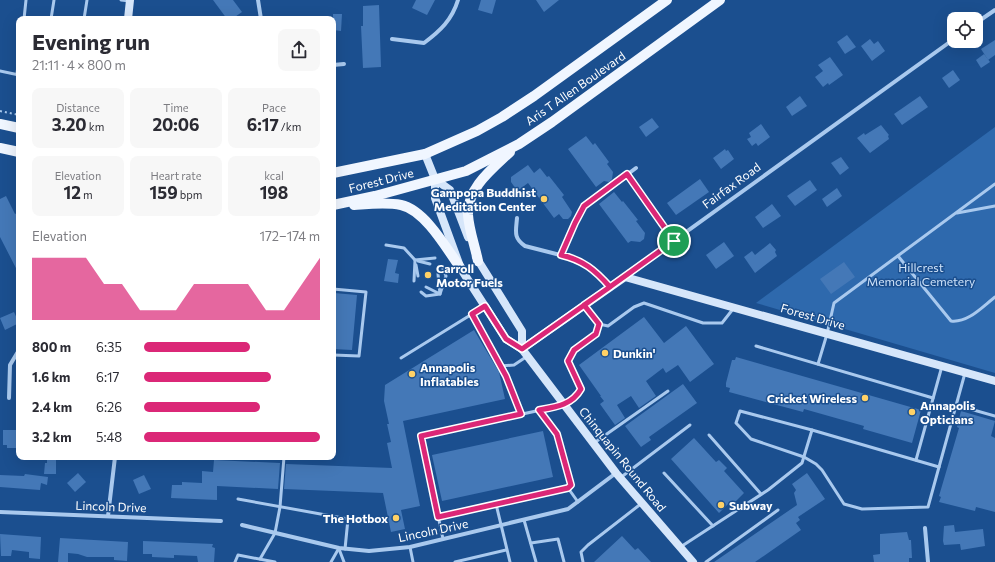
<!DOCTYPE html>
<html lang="en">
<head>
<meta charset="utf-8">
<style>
	body { margin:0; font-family:Commissioner,sans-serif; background:#f7f7f7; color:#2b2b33; height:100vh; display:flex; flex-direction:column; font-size:15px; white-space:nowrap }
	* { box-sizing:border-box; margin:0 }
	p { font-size:13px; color:#7c7c81 }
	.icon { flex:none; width:22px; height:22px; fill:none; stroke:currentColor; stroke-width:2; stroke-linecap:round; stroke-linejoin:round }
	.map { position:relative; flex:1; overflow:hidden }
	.drawer { position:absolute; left:16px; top:16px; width:320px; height:444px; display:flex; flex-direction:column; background:#fff; border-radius:8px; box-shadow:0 4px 16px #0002 }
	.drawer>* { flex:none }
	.fabs { position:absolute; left:947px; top:12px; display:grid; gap:8px }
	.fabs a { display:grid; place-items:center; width:36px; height:36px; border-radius:8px; background:#fff; box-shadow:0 4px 16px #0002; font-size:20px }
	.pin { position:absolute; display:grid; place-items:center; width:34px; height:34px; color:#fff; margin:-17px; border:2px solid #fff; border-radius:50%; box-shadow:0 1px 4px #0007 }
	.round { display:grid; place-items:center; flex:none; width:42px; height:42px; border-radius:8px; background:#f7f7f7 }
	.head { display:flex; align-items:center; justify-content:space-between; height:68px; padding:0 16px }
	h1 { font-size:22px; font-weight:700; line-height:30px }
	.metrics { display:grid; grid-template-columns:repeat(3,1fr); gap:6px; height:68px; padding:4px 16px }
	.metrics div { display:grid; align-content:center; border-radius:8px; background:#f7f7f7; text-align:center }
	.metrics b { font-size:17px; font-weight:700 }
	.metrics small { font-size:11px; font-weight:400 }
	.metrics p { font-size:11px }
	.chart { height:112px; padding:8px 16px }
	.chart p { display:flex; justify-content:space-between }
	.chart svg { width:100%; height:72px; margin-top:4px; fill:#db2777; opacity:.7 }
	ul { padding:0 16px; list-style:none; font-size:13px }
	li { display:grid; grid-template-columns:64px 48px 1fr; align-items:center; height:30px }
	li i { height:10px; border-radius:5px; background:#db2777 }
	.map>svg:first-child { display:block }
</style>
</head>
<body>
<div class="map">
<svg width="995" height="562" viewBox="0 0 995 562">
	<rect width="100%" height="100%" fill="#1b4f8f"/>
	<polygon fill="#2e69ad" points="995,127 995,373 756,303"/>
	<g fill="#4478b7">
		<polygon points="213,0 233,0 242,12 232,19 227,19"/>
		<polygon points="416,0 435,0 427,15 412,8"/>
		<polygon points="481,0 496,0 492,14 478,10"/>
		<polygon points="536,0 559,0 544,12"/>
		<polygon points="379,5 381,67 363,68 361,26 363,26 363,6"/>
		<polygon points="333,14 342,14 341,31 333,30"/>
		<polygon points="847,35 856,47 845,54 837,42"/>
		<polygon points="870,39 874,44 878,41 885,51 872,61 861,46"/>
		<polygon points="995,40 995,55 988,60 981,49"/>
		<polygon points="984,54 990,62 981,68 976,60"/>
		<polygon points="830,57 843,75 829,85 828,83 823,87 815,77 823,71 818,65"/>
		<polygon points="953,70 960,80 949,88 942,78"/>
		<polygon points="800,96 807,106 792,116 786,107"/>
		<polygon points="920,96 928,107 902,125 894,114"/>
		<polygon points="652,118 659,127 646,137 639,127"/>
		<polygon points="761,124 770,137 758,146 756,143 752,146 747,139 751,137 749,133"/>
		<polygon points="881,125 889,135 888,136 889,139 870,153 857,138 864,133 865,135"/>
		<polygon points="586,136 593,145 595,143 609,162 607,164 613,172 612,179 609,182 604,181 596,187 568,149"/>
		<polygon points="725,149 726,151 728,150 734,159 721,169 713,158"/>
		<polygon points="841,157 849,168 840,175 831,163"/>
		<polygon points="528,165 534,173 540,168 547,177 549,176 564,195 562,197 572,212 571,216 568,219 563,219 559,214 554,218 528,183 520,189 516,189 511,182 511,177"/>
		<polygon points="700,179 709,192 676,215 667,203"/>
		<polygon points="810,180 817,190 795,206 787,196"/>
		<polygon points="837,188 842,196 827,207 822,199"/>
		<polygon points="614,192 622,202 623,201 638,220 636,221 645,233 644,239 640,242 631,241 628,243 599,204"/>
		<polygon points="6,196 15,214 19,212 19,274 0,237 0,199"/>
		<polygon points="772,204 781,216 763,228 755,217"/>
		<polygon points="724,242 734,256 716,269 706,255"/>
		<polygon points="770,243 776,250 775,252 777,256 755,273 744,257 752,251 755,255"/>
		<polygon points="388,259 398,260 395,273 399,274 398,283 384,281"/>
		<polygon points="844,262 855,277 831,294 820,279"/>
		<polygon points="334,293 357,295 352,350 333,349"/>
		<polygon points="14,312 19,323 5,330 0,318"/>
		<polygon points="644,317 664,343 686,326 714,364 690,382 678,365 666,373 663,368 646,381 656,396 639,408 631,396 617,405 625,418 615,425 600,404 604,401 600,396 601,396 579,365"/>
		<polygon points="474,330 499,372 505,399 403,421 420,506 401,510 405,529 391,532 383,493 284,489 286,464 392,468 387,443 391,442 387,424 389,424 384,401 385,385"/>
		<polygon points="736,357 921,410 912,443 863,429 864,426 804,409 803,412 729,392 730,388 726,387 726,383 732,360 735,360"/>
		<polygon points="683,384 697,403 649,437 651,440 641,447 625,426"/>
		<polygon points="961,411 995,421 991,436 995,438 995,512 976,507 975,511 939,502 941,497 939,496 959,428 957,427"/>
		<polygon points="3,430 18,430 19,448 7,448 7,445 3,445"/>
		<polygon points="543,431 553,477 442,501 432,455"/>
		<polygon points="694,438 716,462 719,460 727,468 724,471 744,493 731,506 729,503 719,513 671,459"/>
		<polygon points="47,457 56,457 56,474 44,474 45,463 47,463"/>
		<polygon points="214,460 280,463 278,489 217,486 217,500 171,498 172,485 182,485 182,482 202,483 202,471 213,472"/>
		<polygon points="78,473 86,482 75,492 67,483"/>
		<polygon points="807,473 825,499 798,517 800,520 796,523 801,530 755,562 714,562 797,505 794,493 796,490 792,484"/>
		<polygon points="25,474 48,477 47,485 41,483 40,490 0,487 0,475 24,476"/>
		<polygon points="144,475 151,489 139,494 133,480"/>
		<polygon points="954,525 955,532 983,529 985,546 961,550 960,544 944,545 943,541 944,526"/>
		<polygon points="907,532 909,540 911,540 912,558 909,558 909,562 874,562 873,555 880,554 880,534"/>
		<polygon points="0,534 41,537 40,559 29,558 29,552 12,550 11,556 1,556"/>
		<polygon points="622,536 635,550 638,548 651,562 594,562"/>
		<polygon points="60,538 128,542 127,561 114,560 114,557 87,557 78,554 68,553 68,562 58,562"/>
		<polygon points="143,541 213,544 212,547 215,548 214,562 198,562 197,556 174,555 174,558 152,557 152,554 143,554"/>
	</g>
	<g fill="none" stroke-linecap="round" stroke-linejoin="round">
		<polyline stroke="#a9c9ee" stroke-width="2" stroke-dasharray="2 3" stroke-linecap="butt" points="0,111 19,115"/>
		<g stroke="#a9c9ee" stroke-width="3">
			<polyline points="121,0 130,1"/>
			<polyline points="24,19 26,0"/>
			<polyline points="51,19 54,0"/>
			<polyline points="84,19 87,0"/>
			<polyline points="0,71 19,75"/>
			<polyline points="17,74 19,56"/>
			<polyline points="957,213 995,206"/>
			<polyline points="386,245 404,248 415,260"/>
			<path d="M898 256 951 321C968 323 982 307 995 297"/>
			<polyline points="418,261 430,264"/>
			<polyline points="416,265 418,276"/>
			<polyline points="414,281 415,260 435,258"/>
			<polyline points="426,287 440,294 438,274"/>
			<polyline points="333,289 366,292 359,356 333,355"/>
			<polyline points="421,292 426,296 440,294 446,276 443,269"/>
			<polyline points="585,306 599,324 608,326 634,307 644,303 703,323 722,323 733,309"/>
			<polyline points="472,314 513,392 521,414"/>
			<polyline points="756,346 933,398"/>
			<polyline points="401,358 485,306"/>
			<polyline points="818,364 827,334 834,303 995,184"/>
			<polyline points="500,366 514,365 526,357"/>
			<polyline points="956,405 995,416"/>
			<polyline points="812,430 740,411 736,423 751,439 804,457 816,464 822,470 844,504 862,509 928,507 939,467"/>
			<polyline points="709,435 761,494"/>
			<polyline points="594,443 668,391"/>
			<polyline points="916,460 942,366"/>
			<polyline points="664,473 713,526"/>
			<polyline points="620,478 690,425"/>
			<polyline points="568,488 578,502"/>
			<polyline points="238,499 348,519 345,549"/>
			<polyline points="496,504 510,562"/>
			<polyline points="438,517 568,488 571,485 557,434 539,410"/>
			<polyline points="524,520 536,562"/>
			<polyline points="443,539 421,436 564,405 577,396 581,389 569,361 574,350 596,334 599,324"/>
			<polyline points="531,543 558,539 564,562"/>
			<polyline points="682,546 768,490 802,463 812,430 939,467 965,373"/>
			<polyline points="410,547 413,562"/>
			<polyline points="339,549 344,562"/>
			<polyline points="260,559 275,533 280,507 284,457"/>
			<polyline points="235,562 238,555 275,562"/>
			<polyline points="331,562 339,548"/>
			<polyline points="455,562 506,550"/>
			<polyline points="583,562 581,552 588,545 642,503"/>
			<polyline points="706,562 778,510"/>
		</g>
		<g stroke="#a9c9ee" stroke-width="4">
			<polyline points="258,0 261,19"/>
			<polyline points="976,23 995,10"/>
			<path d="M392 39 424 43C440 31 452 20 458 0"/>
			<polyline points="333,65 344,64"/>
			<polyline points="627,174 674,241"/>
			<path d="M517 218C516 231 513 238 525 246L572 258 597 272 610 287"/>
			<polyline points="561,255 575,223 585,206 636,168"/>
			<polyline points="625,276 954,39"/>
			<polyline points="9,398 10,365 19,350"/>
			<polyline points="0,512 221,521"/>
			<polyline points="108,516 115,457"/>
			<polyline points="242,525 339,548 369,551 410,547 568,509 616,473"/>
			<polyline points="925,528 928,562"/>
		</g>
		<g stroke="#d6e6fa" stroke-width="8">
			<polyline points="128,19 130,0"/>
			<polyline points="425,154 435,179 435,198 461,269 506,339 522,349 616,473 693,562"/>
			<polyline points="435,179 450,190 468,237"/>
			<polyline points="476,257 522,331 522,349"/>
			<polyline points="522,349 625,277 995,381"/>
		</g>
		<g stroke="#f0f6ff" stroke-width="10">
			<polyline points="0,124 19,128"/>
			<polyline points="0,148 19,152"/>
			<polyline points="333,173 425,154 477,131 502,117 534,96 667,0"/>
			<polyline points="333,205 375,196 466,171 519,144 552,122 720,0"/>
			<path d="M354 205C369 204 386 202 401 205 425 210 447 249 461 269"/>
			<path d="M478 261C475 246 469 230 468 215 467 188 492 169 510 152"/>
		</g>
	</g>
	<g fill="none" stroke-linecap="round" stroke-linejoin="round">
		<g stroke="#fff" stroke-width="8">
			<path id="route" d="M674 241C650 258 625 276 600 294L522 349 506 339 485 306 472 314 506 376 521 414 421 436 438 517 568 488 571 485 557 434 539 410C556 407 572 405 581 389L568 361 574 350 596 334 599 324 584 305 610 287C595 270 583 260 561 255L575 223 584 206 627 174 674 241"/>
		</g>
		<use href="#route" stroke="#db2777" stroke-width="5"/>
	</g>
	<g fill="#ffd166" stroke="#1b4f8f" stroke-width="1.5">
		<circle cx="544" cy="199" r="4"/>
		<circle cx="428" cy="275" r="4"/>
		<circle cx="605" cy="353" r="4"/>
		<circle cx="412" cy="374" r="4"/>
		<circle cx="865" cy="398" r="4"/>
		<circle cx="912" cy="412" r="4"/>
		<circle cx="721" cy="505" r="4"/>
		<circle cx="396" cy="518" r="4"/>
	</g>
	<g text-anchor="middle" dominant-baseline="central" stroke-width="3" stroke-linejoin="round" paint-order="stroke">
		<g font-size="12" fill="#fff" stroke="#1b4f8f">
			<text transform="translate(575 88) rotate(-35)">Aris T Allen Boulevard</text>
			<text transform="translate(381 180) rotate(-14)">Forest Drive</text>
			<text transform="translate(731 185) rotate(-36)">Fairfax Road</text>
			<text transform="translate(813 316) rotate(16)">Forest Drive</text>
			<text transform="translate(623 459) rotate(51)">Chinquapin Round Road</text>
			<text transform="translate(111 506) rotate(2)">Lincoln Drive</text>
			<text transform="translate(433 530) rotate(-12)">Lincoln Drive</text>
		</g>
		<g font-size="12" font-weight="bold" fill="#fff" stroke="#1b4f8f" text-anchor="start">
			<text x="536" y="192" text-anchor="end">Gampopa Buddhist<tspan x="536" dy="14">Meditation Center</tspan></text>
			<text x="436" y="268">Carroll<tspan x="436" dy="14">Motor Fuels</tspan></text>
			<text x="613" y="353">Dunkin'</text>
			<text x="420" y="367">Annapolis<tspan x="420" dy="14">Inflatables</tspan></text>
			<text x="857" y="398" text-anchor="end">Cricket Wireless</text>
			<text x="920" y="405">Annapolis<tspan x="920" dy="14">Opticians</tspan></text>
			<text x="729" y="505">Subway</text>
			<text x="388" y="518" text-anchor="end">The Hotbox</text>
		</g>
		<g font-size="12" fill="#cfe3fa" stroke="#1b4f8f">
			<text x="921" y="267">Hillcrest<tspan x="921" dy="14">Memorial Cemetery</tspan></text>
		</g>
	</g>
</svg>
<div class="fabs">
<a><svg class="icon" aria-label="locate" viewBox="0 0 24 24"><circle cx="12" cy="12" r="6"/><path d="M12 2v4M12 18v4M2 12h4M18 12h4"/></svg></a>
</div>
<div class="pin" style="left:674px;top:241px;background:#1e9e55"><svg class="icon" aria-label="arrive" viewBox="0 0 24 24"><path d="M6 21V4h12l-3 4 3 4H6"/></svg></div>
<section class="drawer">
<div class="head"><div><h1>Evening run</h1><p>21:11 · 4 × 800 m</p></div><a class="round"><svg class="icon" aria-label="share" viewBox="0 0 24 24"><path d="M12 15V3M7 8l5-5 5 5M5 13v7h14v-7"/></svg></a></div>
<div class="metrics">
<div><p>Distance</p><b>3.20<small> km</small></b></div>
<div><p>Time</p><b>20:06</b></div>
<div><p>Pace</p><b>6:17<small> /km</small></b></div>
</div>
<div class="metrics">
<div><p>Elevation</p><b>12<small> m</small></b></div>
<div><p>Heart rate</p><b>159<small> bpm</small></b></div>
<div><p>kcal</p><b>198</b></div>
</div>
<div class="chart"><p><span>Elevation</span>172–174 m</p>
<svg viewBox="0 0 160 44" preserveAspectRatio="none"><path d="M0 44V6L10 6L20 6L30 6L40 22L50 22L60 38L70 38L80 38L90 22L100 22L110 22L120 22L130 38L140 38L150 22L160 6V44z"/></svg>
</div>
<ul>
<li><b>800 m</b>6:35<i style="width:60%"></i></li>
<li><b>1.6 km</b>6:17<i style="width:72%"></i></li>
<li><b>2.4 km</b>6:26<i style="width:66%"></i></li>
<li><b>3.2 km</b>5:48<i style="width:100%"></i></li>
</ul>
</section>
</div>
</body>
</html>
